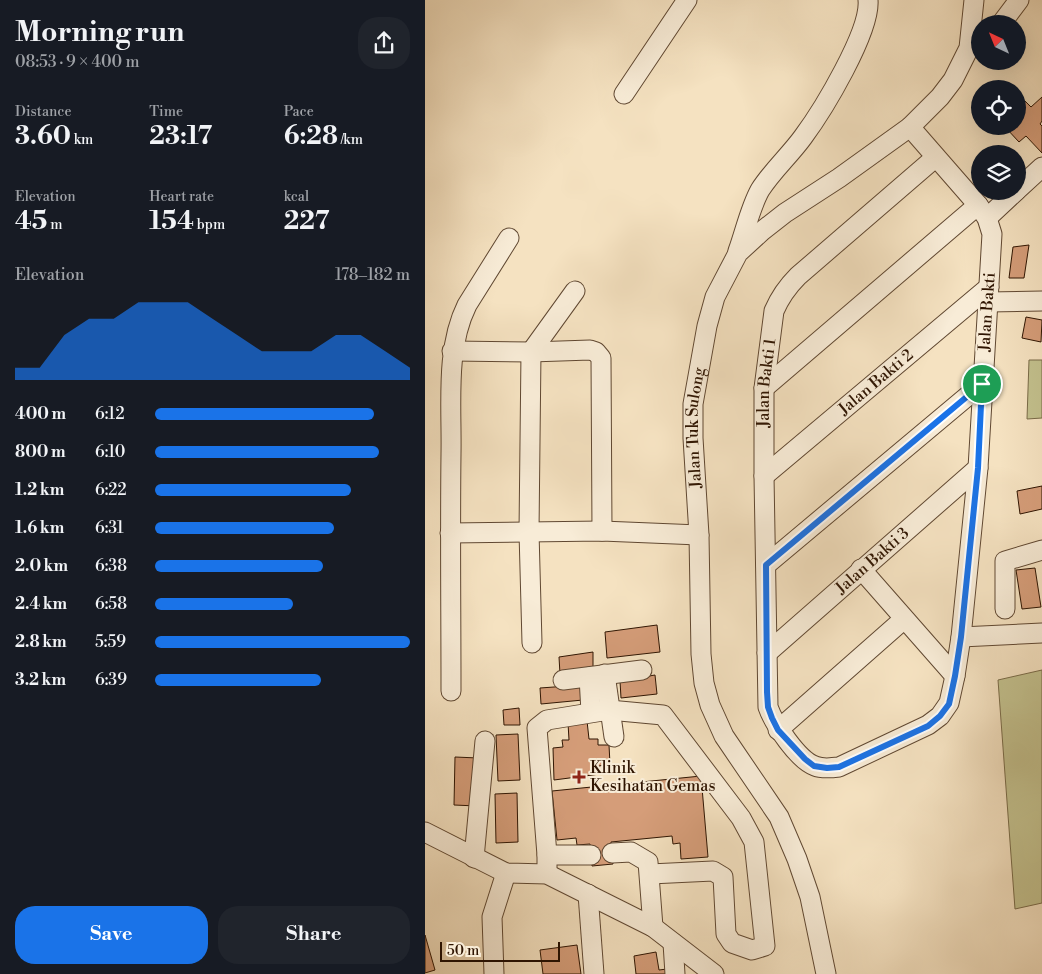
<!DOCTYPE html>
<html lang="en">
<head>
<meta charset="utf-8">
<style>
	body { margin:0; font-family:"Libre Bodoni",serif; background:#20242c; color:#f1f3f6; height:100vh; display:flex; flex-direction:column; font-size:19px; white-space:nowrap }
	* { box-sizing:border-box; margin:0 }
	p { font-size:16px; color:#9ea1a6 }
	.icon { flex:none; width:28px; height:28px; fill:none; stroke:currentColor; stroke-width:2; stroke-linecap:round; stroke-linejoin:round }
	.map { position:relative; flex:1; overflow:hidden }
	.drawer { display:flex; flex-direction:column; background:#171b24; width:425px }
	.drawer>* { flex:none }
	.needle { width:32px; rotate:317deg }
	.buttons { position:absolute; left:546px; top:15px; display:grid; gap:10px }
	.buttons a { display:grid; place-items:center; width:55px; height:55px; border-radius:50%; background:#171b24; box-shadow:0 5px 20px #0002; font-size:25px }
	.scale { position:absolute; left:15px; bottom:12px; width:120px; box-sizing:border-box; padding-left:5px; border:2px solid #2f1502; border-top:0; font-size:14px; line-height:18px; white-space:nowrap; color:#2f1502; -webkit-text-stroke:4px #f8ecd7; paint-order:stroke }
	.pin { position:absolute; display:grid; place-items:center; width:42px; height:42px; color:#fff; margin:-21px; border:2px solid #fff; border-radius:50%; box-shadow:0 1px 5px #0007 }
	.round { display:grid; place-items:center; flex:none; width:52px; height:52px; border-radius:20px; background:#20242c }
	.summary { display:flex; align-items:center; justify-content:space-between; height:85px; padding:0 15px }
	h1 { font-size:28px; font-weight:700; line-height:38px }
	.figures { display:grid; grid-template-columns:repeat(3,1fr); gap:8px; height:85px; padding:5px 15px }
	.figures div { display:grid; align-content:center }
	.figures b { font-size:25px; font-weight:700 }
	.figures small { font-size:14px; font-weight:400 }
	.figures p { font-size:14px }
	.chart { height:140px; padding:10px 15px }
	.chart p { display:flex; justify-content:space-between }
	.chart svg { width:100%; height:90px; margin-top:5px; fill:#1a73e8; opacity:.7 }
	.button { display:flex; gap:10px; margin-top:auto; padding:10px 15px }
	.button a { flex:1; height:58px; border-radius:20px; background:#1a73e8; color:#fff; font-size:20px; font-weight:700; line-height:58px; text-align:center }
	.button a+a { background:#20242c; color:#f1f3f6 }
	ul { padding:0 15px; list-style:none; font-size:16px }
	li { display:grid; grid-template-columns:80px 60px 1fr; align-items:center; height:38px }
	li i { height:12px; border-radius:6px; background:#1a73e8 }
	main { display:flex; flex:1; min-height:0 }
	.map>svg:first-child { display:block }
</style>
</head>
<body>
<main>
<section class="drawer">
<div class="summary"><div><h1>Morning run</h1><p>08:53 · 9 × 400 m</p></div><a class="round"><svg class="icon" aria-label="share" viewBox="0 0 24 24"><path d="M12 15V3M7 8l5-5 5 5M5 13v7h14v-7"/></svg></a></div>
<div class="figures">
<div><p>Distance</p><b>3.60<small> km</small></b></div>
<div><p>Time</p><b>23:17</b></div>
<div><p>Pace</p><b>6:28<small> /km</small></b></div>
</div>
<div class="figures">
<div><p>Elevation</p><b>45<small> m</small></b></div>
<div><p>Heart rate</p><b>154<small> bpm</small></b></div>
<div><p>kcal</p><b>227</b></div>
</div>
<div class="chart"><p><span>Elevation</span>178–182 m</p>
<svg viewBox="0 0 160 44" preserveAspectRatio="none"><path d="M0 44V38L10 38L20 22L30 14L40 14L50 6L60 6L70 6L80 14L90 22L100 30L110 30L120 30L130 22L140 22L150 30L160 38V44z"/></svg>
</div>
<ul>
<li><b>400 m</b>6:12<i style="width:86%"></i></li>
<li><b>800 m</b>6:10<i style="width:88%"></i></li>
<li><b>1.2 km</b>6:22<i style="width:77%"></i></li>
<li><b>1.6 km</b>6:31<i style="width:70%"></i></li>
<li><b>2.0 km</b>6:38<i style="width:66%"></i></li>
<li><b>2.4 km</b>6:58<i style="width:54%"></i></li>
<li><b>2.8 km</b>5:59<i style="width:100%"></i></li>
<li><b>3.2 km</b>6:39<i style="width:65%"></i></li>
</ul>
<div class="button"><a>Save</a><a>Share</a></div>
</section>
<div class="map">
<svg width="617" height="974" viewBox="0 0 617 974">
	<rect width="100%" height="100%" fill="#f5e2c1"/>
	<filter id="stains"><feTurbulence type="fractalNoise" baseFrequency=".004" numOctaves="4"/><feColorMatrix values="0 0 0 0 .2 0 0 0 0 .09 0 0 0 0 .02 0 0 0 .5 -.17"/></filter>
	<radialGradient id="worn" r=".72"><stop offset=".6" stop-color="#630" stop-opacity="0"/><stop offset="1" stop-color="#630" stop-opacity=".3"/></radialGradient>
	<g fill="#c3c18e" stroke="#796b48">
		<polygon points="604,360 617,360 617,418 602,419"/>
		<polygon points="617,670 617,903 590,909 573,680"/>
	</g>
	<g fill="#d59d79" stroke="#2f1502">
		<polygon points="617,97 617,121 615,124 617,126 617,153 601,136 594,142 581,128 584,126 592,126 592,107 600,101 606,107"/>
		<polygon points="604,245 599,278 584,278 588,247"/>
		<polygon points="601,317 617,320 616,342 597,338"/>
		<polygon points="617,486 617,509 595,514 592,491"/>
		<polygon points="610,568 616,607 597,609 591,570"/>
		<polygon points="232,625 235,652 182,658 180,632"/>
		<polygon points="168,652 168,671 135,674 134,657"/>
		<polygon points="230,675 232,694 196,698 195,681"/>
		<polygon points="157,685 158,700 116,704 115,688"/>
		<polygon points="94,708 95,725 79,725 78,710"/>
		<polygon points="162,721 164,739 173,739 173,745 184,745 185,764 174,766 175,774 129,780 128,748 138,747 137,740 144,740 143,723"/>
		<polygon points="93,734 95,780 73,781 71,735"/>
		<polygon points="30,757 53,758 52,806 29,805"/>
		<polygon points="276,776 283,857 256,859 255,843 248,844 247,836 186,842 188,864 167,866 165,844 152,845 151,838 132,840 127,791"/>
		<polygon points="92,793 93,842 71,843 70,794"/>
		<polygon points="0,935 10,970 0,973"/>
		<polygon points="152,945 156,974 118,974 115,950"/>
		<polygon points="231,952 234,970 242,969 242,974 211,974 209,956"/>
	</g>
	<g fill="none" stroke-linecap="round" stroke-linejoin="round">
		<g stroke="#604832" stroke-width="21">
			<g id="minor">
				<polyline points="576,24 594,0"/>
				<polyline points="199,94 262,0"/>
				<path id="s1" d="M485 127 553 205 562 218 567 234 553 468 536 637 530 676 524 703 515 716 503 725 414 767C406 768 397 769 390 766 373 760 349 724 343 707L339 476V388L349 311C355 297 362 287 373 276L511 157"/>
				<polyline points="592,190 617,167"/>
				<polyline points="562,218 591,191"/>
				<path d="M313 251C320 232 325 208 335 190 347 171 365 155 378 137 398 110 446 31 443 0"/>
				<polyline points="563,302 617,301"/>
				<polyline points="27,351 106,352 165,350 171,352 176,358 177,531"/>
				<polyline points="339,388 553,205"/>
				<path id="s2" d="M339 476 564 287"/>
				<polyline points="25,533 177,531 274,535"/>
				<polyline points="341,565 557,384"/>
				<polyline points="436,569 530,676"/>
				<polyline points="580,609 580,561 617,550"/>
				<polyline points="536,637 617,633"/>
				<polyline points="107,643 104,532 106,352 150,291"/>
				<path id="s3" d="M342 653 553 468"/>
				<polyline points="180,674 189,737"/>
				<polyline points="164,677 166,712"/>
				<polyline points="138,680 217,670"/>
				<path d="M26 691C26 612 25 533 26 454 27 406 20 349 42 305L84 238"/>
				<polyline points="353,730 479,619"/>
				<polyline points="0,832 81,873 122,874 228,927 289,974"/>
				<polyline points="187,853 206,852 223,862 228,927"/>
				<polyline points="122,855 166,855"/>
				<polyline points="49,858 60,741"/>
				<polyline points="122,874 122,855 112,728 122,720 184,710 238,715 316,818 329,842 340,946 327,950 307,943 301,934 298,877 288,871 225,874"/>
				<polyline points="163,894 169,974"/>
				<polyline points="248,943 250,974"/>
				<polyline points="69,974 67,917 81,873"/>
				<path id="s4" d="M401 974 385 897 372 859 354 817 299 736 285 705 279 683 276 654 274 535 268 438V404L282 326 290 297 313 253 337 231 360 213 414 178 485 127 515 97 528 80 544 48 549 0"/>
			</g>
		</g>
		<use href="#minor" stroke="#f8ecd7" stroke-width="19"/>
	</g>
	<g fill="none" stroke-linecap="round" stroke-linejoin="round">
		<g stroke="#fff" stroke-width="10">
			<polygon id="route" points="557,384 553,468 536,637 530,676 524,704 515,716 503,726 414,767 402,768 389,766 380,759 353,730 347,718 343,707 342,692 341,565"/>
		</g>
		<use href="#route" stroke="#1a73e8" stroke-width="6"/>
	</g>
	<path fill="#8f2418" stroke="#f8ecd7" stroke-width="2" d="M151.5 769.5h5v5h5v5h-5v5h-5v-5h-5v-5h5z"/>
	<g text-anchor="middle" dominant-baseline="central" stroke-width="4" stroke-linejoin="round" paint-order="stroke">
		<g font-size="16" fill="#2f1502" stroke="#f8ecd7">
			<text transform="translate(562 312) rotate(-86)">Jalan Bakti</text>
			<text stroke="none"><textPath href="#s1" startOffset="1162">Jalan Bakti 1</textPath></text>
			<text stroke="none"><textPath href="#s2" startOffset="146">Jalan Bakti 2</textPath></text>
			<text stroke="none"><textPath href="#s4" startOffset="575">Jalan Tuk Sulong</textPath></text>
			<text stroke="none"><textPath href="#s3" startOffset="140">Jalan Bakti 3</textPath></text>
		</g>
		<g font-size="16" fill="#2f1502" stroke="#f8ecd7" text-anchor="start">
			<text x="165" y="768">Klinik<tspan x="165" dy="18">Kesihatan Gemas</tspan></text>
		</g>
	</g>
	<rect width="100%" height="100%" filter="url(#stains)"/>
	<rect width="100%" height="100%" fill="url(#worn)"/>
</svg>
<div class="buttons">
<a><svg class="needle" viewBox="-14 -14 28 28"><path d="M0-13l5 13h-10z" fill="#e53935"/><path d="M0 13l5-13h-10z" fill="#9ea1a6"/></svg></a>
<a><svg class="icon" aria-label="locate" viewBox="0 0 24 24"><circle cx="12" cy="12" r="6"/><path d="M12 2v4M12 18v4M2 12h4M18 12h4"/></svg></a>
<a><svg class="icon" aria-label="layers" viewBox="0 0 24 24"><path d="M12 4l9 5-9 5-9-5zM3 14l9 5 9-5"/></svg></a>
</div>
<div class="scale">50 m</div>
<div class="pin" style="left:557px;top:384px;background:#1e9e55"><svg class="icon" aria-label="arrive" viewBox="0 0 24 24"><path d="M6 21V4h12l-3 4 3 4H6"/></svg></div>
</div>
</main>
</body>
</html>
